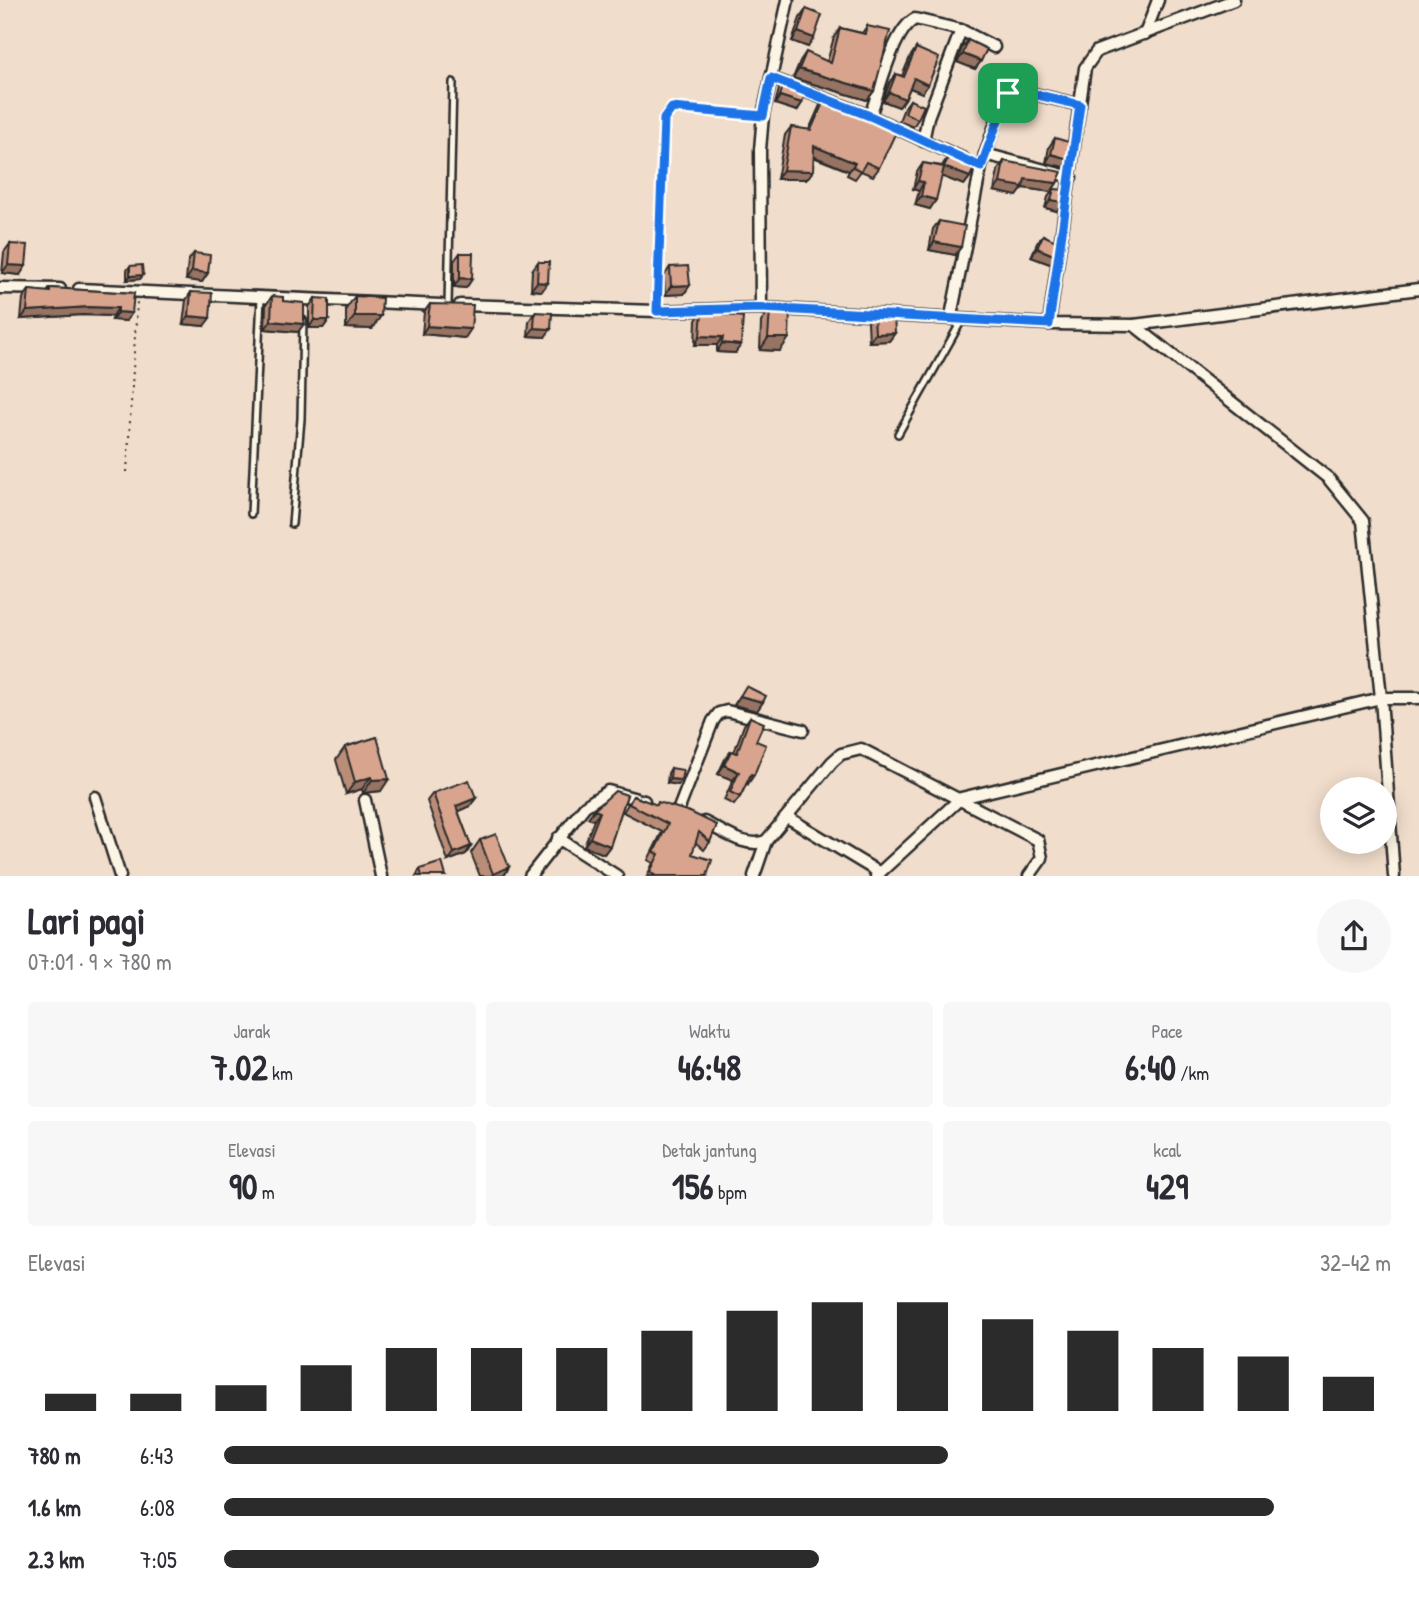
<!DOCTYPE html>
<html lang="id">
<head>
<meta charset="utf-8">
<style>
	body { margin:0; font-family:"Patrick Hand",sans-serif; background:#f7f7f7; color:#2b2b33; height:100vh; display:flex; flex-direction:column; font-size:26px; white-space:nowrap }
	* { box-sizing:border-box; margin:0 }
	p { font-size:23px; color:#7c7c81 }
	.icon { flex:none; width:38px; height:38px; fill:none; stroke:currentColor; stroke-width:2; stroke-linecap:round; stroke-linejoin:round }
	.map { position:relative; height:876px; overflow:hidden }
	.side { display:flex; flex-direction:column; background:#fff; flex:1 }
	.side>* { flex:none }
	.controls { position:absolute; left:1320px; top:777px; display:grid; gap:14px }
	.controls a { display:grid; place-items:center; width:77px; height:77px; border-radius:50%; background:#fff; box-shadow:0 4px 18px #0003; font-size:35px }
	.pin { position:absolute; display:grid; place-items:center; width:60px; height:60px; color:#fff; margin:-30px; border-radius:14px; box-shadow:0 4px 10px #0006 }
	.round { display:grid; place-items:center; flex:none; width:74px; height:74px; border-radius:37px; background:#f7f7f7 }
	.head { display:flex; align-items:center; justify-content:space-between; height:119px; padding:0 28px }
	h1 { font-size:38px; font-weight:800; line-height:52px }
	.figures { display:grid; grid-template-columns:repeat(3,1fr); gap:10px; height:119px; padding:7px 28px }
	.figures div { display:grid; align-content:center; border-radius:7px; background:#f7f7f7; text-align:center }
	.figures b { font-size:35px; font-weight:800 }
	.figures small { font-size:19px; font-weight:400 }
	.figures p { font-size:19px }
	.chart { height:196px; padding:14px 28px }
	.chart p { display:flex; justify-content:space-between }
	.chart svg { width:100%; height:126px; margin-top:7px; stroke:#2b2b2b; stroke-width:6 }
	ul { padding:0 28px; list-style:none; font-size:23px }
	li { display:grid; grid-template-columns:112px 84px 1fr; align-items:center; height:52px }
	li i { height:18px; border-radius:9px; background:#2b2b2b }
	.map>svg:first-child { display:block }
</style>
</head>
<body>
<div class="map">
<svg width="1419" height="876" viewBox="0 0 1419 876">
	<rect width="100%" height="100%" fill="#f1ddcb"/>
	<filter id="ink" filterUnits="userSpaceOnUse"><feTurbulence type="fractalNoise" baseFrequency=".0143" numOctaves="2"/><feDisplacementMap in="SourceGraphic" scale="14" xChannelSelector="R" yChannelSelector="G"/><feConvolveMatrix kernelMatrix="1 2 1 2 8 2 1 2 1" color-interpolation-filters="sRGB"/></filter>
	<g filter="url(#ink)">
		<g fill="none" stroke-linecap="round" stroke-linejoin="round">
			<g stroke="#2b2b2b" stroke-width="10">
				<g id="lane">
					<polyline points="448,305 453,82"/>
					<polyline points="898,434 962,320"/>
					<polyline points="251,514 261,297"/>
					<polyline points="292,524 301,419 303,320"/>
				</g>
			</g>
			<g stroke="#2b2b2b" stroke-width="15">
				<g id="street">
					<polyline points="1145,34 1158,0"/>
					<polyline points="771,78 870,116 964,159"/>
					<path d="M870 116C879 92 893 30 915 19L961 30 994 47"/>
					<polyline points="923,141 928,117 961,30"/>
					<polyline points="985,154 1071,177"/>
					<polyline points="0,288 60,289"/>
					<polyline points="79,289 441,305"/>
					<polyline points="460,305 657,311 761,308 1049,324 1134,325 1419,289"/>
					<polyline points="761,308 760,150 763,115 788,0"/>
					<polyline points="951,316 981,167 1004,98 1008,93 1026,92 1080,105"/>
					<polyline points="1049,324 1085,68 1097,51 1234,0"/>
					<polyline points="1134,325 1328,478 1363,521 1381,698 1394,876"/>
					<polyline points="95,797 120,876"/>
					<polyline points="365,800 381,876"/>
					<polyline points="678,811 713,721 719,713 727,711 803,730"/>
					<polyline points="787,817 880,873"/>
					<path d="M704 822C723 831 746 849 766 841L832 762 841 754 861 749 1038 840 1042 858 1029 876"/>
					<polyline points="558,838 617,876"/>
					<polyline points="530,876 585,806 608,791 644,801"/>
					<polyline points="754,876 766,841"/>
					<polyline points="876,876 961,798 1381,698 1419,698"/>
				</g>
			</g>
			<g stroke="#2b2b2b" stroke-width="2" stroke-dasharray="2 5" stroke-linecap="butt">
				<polyline points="658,299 664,119 672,108 752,115"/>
				<polyline points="127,472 137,302"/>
			</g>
			<use href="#lane" stroke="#fcf5e5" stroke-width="5"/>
			<use href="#street" stroke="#fcf5e5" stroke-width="10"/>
		</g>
		<g fill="#ba8d79" stroke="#2b2b2b" stroke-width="2">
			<polygon points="806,9 808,47 792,41 800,18"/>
			<polygon points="867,26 874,91 867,100 793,78 800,61 806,52 827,62 834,37 840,28 862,33"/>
			<polygon points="968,40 981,61 975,69 957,62 962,48"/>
			<polygon points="916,48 922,93 910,88 905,99 899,107 883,101 890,82 896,74 902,76 910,57"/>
			<polygon points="785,81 802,103 797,111 775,104 779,89"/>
			<polygon points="826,96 866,120 879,168 873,176 861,171 855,179 847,175 849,171 813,157 807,179 777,179 785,135 791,127 809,130 820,105"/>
			<polygon points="910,100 918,119 913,127 899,121 904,108"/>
			<polygon points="1055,138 1069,159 1064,167 1046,163 1049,147"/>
			<polygon points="950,153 970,177 964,185 941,176 930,209 915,205 919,191 913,189 917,172 923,163 942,166"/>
			<polygon points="1004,161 1057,183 1051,192 1023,188 1017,196 994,191 998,170"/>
			<polygon points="1054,189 1063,202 1057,211 1045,208 1048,197"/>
			<polygon points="939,221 961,247 955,255 929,250 933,229"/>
			<polygon points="1043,235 1056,256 1050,264 1031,257 1037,243"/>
			<polygon points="10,244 20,275 2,273 4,252"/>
			<polygon points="194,253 208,273 202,282 186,280 188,261"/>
			<polygon points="460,253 472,279 466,288 454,287 454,261"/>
			<polygon points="538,262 542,291 531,290 532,270"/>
			<polygon points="130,266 143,275 140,279 127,280 127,270"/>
			<polygon points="670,267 690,285 684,294 665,295 664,276"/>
			<polygon points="50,288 134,293 126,321 112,320 113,316 82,315 21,319 23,298 29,290 47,292"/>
			<polygon points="191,292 204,326 183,324 186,300"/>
			<polygon points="272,296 283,301 298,332 265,329 266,305"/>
			<polygon points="355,296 372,329 346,328 346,309"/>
			<polygon points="315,298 329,320 323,328 309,328 309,307"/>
			<polygon points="430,304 465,338 422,334 424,312"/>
			<polygon points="770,309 780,351 760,350 761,322"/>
			<polygon points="535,312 545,337 528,336 529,321"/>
			<polygon points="702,312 735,353 717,352 717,345 695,345 696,320"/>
			<polygon points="874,314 895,333 889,341 869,342 868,322"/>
			<polygon points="750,717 756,741 748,784 747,783 740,797 734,805 724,800 733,780 718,774 725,759 731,751 734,752 744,725"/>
			<polygon points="377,737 381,791 363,793 362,789 346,794 336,760 345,747"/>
			<polygon points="671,768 681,780 678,785 667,783 668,773"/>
			<polygon points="433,793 476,798 470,806 458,811 471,846 466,854 448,861 427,801"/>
			<polygon points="627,795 610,846 604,854 584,846 594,820 588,818 594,810"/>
			<polygon points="633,796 656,805 690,812 710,842 704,850 695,842 692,854 707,876 647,876 653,863 648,860 662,832 623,812"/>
			<polygon points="480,840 509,867 504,876 480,876 471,853"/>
			<polygon points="420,869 446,876 416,876"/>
		</g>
		<g fill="#977363" stroke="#2b2b2b" stroke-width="2">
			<polygon points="798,32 814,38 808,47 792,41"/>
			<polygon points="963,54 981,61 975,69 957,62"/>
			<polygon points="799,69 874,91 867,100 793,78"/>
			<polygon points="914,78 928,85 922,93 908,87"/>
			<polygon points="889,92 905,99 899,107 883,101"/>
			<polygon points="780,96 802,103 797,111 775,104"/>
			<polygon points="814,146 855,163 849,171 808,154"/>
			<polygon points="1051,154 1069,159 1064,167 1046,163"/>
			<polygon points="944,167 970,177 964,185 938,175"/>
			<polygon points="783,170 813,171 807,179 777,179"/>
			<polygon points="1025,179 1057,183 1051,192 1023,188 1017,196 994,191 1000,183"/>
			<polygon points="918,181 924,182 919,191 913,189"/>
			<polygon points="921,196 936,200 930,209 915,205"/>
			<polygon points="1051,200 1063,202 1057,211 1045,208"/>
			<polygon points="934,242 961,247 955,255 929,250"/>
			<polygon points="1037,248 1056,256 1050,264 1031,257"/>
			<polygon points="8,265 26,266 20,275 2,273"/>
			<polygon points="192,271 208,273 202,282 186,280"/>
			<polygon points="143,275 140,279 127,280 130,276"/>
			<polygon points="460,278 472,279 466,288 454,287"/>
			<polygon points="537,282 548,283 542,291 531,290"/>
			<polygon points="690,285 684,294 665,295 671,286"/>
			<polygon points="88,307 118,308 113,316 82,315 21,319 27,311"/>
			<polygon points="118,312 132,313 126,321 112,320"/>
			<polygon points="189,316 210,318 204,326 183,324"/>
			<polygon points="355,316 381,316 372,329 346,328"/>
			<polygon points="314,320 329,320 323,328 309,328"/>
			<polygon points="271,321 304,324 298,332 265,329"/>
			<polygon points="427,326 471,329 465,338 422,334"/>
			<polygon points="534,328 551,329 545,337 528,336"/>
			<polygon points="895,333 889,341 869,342 875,334"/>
			<polygon points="700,336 723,337 717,345 695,345"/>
			<polygon points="768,338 789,338 780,351 760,350"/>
			<polygon points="722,343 741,345 735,353 717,352"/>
			<polygon points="740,696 763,702 757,711 734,705"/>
			<polygon points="724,765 739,772 733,780 718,774"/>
			<polygon points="751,774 754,775 748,784 745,782"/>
			<polygon points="371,777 362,789 346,794 355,782"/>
			<polygon points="389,779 381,791 363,793 372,780"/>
			<polygon points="670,779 681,780 678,785 667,783"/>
			<polygon points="476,798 470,806 450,815 456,806"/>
			<polygon points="594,810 600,812 594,820 588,818"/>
			<polygon points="590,838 610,846 604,854 584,846"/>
			<polygon points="471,846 466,854 448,861 454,853"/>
			<polygon points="509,867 504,876 492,876 493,874"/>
		</g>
		<g fill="#d8a48d" stroke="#2b2b2b" stroke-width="2">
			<polygon points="806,9 822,15 814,38 798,32"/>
			<polygon points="867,26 890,31 874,91 799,69 806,52 831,63 840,28 865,34"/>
			<polygon points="968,40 987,49 981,61 963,54"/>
			<polygon points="916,48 939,58 928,85 914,78 905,99 889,92 896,74 904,77"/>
			<polygon points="785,81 807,89 802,103 780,96"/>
			<polygon points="826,96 867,116 866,120 896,132 879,168 866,162 861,171 853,167 855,163 814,146 813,171 783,170 791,127 811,130"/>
			<polygon points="910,100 924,106 918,119 905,113"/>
			<polygon points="1055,138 1072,143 1069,159 1051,154"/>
			<polygon points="950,153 977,162 970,177 944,167"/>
			<polygon points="1004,161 1062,172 1057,183 1025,179 1023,187 1000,183"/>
			<polygon points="923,163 944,167 936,200 921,196 924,182 918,181"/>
			<polygon points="1054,189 1065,190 1063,202 1051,200"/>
			<polygon points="939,221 965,226 961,247 934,242"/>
			<polygon points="1043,235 1058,242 1056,256 1037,248"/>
			<polygon points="10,244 28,245 26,266 8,265"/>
			<polygon points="194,253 210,255 208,273 192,271"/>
			<polygon points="460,253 473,253 472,279 460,278"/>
			<polygon points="538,262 549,262 548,283 537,282"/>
			<polygon points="142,265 143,275 130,276 130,266"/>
			<polygon points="688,266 690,285 671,286 670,267"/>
			<polygon points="50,288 134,293 132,313 118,312 118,308 88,307 27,311 29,290 50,292"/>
			<polygon points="191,292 212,293 210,318 189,316"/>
			<polygon points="272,296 283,297 283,301 304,303 304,324 271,321"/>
			<polygon points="355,296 382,298 381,316 355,316"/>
			<polygon points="315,298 329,299 329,320 314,320"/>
			<polygon points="430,304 473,305 471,329 427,326"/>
			<polygon points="770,309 790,310 789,338 768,338"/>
			<polygon points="535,312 552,313 551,329 534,328"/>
			<polygon points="702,312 743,317 741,345 722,343 723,337 700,336"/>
			<polygon points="874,314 894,314 895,333 875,334"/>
			<polygon points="746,686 766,696 763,702 740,696"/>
			<polygon points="750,717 764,723 756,741 766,745 754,775 751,774 740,797 730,792 739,772 724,765 731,751 737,753"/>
			<polygon points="377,737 389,779 372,780 371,777 355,782 345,747"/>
			<polygon points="671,768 683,770 681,780 670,779"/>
			<polygon points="469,780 476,798 456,806 471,846 454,853 433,793"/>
			<polygon points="615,791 627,795 610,846 590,838 600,812 594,810"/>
			<polygon points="633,796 657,805 658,802 690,812 717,825 710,842 699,832 692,854 712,860 707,876 656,876 650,872 659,854 654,852 668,824 629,804"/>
			<polygon points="496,834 509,867 493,874 480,840"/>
			<polygon points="442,862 446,876 422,876 420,869"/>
		</g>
	</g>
	<g fill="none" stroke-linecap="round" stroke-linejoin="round" filter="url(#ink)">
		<g stroke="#fff" stroke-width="14">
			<polygon id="route" points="771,78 870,116 981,167 1008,93 1026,92 1080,105 1049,324 761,308 657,311 664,119 672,108 763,116"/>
		</g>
		<use href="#route" stroke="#1a73e8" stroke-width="9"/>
	</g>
</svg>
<div class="controls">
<a><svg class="icon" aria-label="layers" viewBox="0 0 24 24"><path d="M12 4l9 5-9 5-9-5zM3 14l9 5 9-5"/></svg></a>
</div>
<div class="pin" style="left:1008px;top:93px;background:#1e9e55"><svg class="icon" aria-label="arrive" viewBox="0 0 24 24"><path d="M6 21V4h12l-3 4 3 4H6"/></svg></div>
</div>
<section class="side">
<div class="head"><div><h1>Lari pagi</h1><p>07:01 · 9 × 780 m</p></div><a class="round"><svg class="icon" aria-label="share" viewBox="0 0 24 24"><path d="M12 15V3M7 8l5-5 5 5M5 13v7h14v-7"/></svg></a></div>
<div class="figures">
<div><p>Jarak</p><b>7.02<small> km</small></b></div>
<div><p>Waktu</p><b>46:48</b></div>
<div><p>Pace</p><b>6:40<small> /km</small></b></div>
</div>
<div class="figures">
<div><p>Elevasi</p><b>90<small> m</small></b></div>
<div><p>Detak jantung</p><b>156<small> bpm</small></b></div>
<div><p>kcal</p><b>429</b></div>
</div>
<div class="chart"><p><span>Elevasi</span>32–42 m</p>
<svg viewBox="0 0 160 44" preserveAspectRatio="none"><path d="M5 44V38M15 44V38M25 44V35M35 44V28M45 44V22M55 44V22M65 44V22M75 44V16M85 44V9M95 44V6M105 44V6M115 44V12M125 44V16M135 44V22M145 44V25M155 44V32"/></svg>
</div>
<ul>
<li><b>780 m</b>6:43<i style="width:62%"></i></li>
<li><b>1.6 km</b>6:08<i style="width:90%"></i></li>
<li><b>2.3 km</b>7:05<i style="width:51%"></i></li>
</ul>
</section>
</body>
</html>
